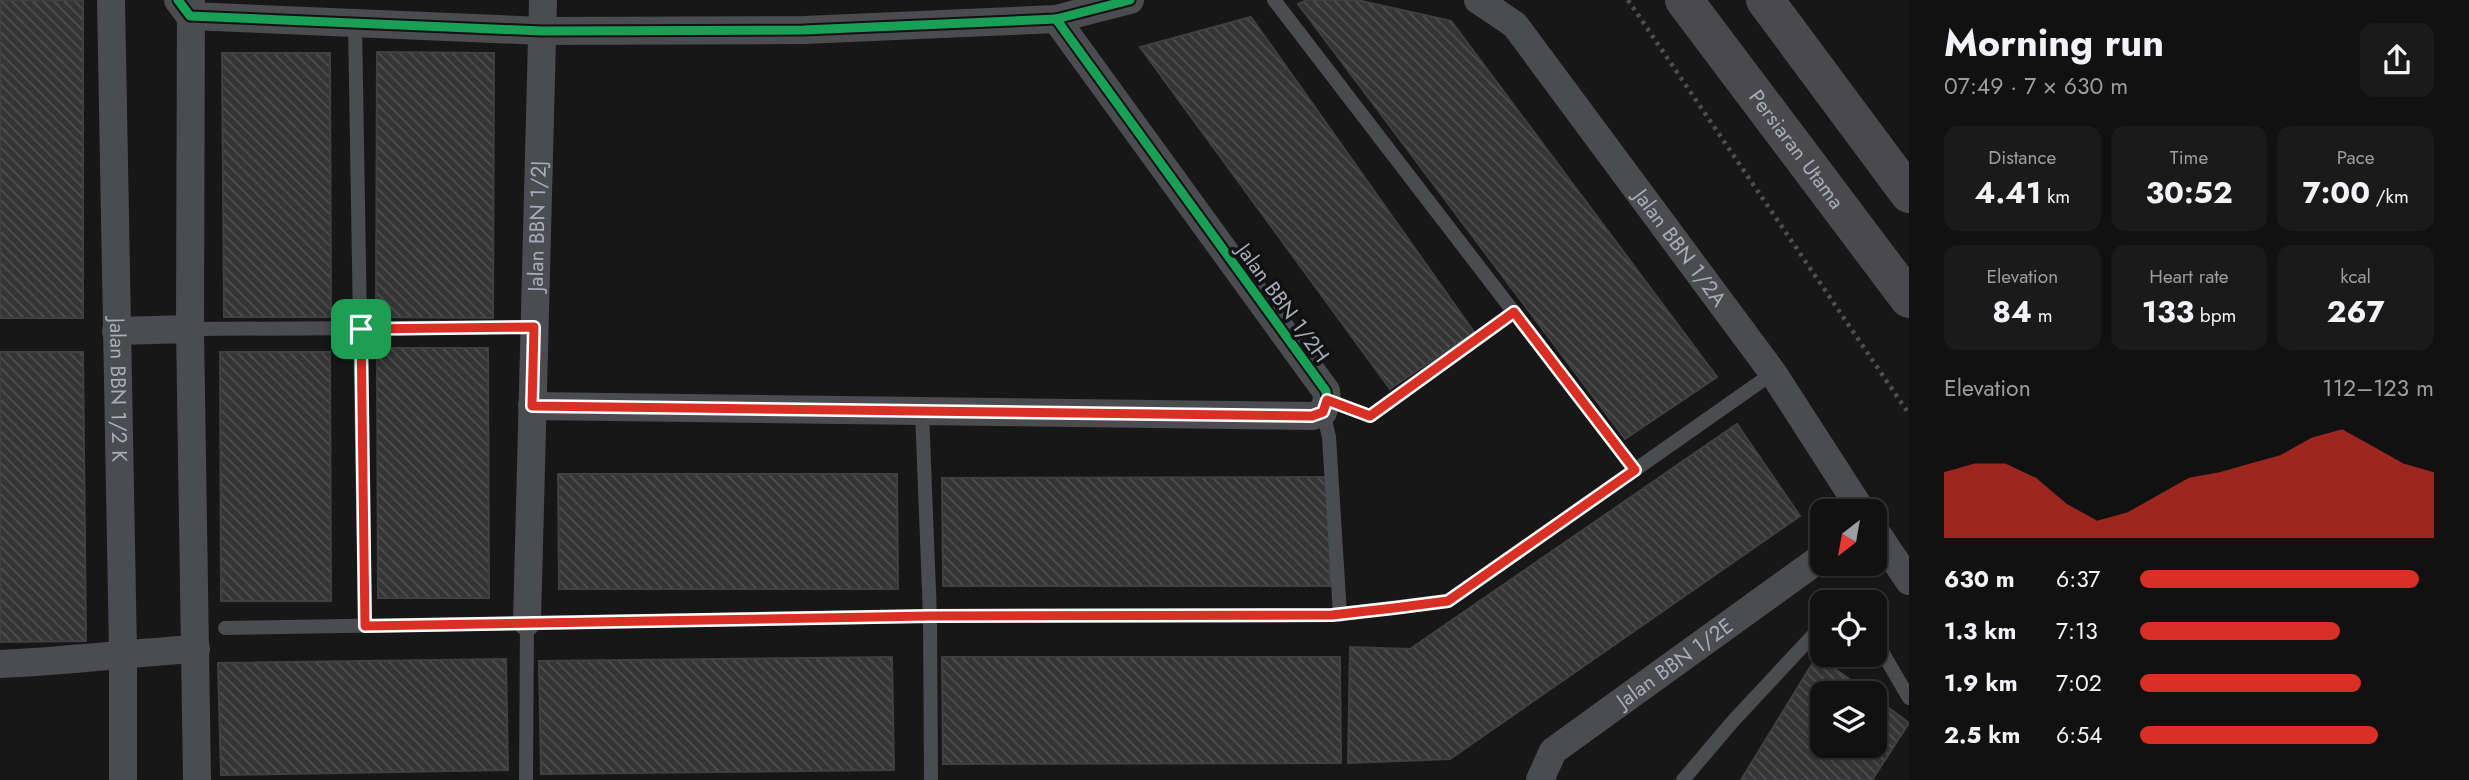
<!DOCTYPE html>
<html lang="en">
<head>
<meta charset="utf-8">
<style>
	body { margin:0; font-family:Jost,sans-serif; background:#1a1a1a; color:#f1f3f6; height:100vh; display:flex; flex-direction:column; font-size:26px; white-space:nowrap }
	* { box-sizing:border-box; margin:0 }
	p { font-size:23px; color:#9c9d9f }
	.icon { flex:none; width:38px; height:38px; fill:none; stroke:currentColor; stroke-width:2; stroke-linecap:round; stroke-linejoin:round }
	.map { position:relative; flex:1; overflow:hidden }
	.details { display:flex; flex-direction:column; background:#111; width:560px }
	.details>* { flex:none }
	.needle { width:46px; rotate:211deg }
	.tools { position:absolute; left:1810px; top:499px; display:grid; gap:14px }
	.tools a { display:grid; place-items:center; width:77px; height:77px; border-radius:14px; background:#111; box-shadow:0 2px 5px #0004,0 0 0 2px #303131; font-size:35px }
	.pin { position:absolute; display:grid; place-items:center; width:60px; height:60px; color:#fff; margin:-30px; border-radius:14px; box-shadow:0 4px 10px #0006 }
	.round { display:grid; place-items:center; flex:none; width:74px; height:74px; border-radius:14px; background:#1a1a1a }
	.head { display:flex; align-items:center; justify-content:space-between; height:119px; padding:0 35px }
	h1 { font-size:38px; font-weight:700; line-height:52px }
	.stats { display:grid; grid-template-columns:repeat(3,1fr); gap:10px; height:119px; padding:7px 35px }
	.stats div { display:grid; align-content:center; border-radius:14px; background:#1a1a1a; text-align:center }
	.stats b { font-size:30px; font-weight:700 }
	.stats small { font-size:19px; font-weight:400 }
	.stats p { font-size:19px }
	.chart { height:196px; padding:14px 35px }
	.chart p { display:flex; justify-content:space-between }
	.chart svg { width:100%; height:126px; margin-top:7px; fill:#d93025; opacity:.7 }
	ul { padding:0 35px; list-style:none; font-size:23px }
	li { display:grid; grid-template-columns:112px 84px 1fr; align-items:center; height:52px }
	li i { height:18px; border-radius:9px; background:#d93025 }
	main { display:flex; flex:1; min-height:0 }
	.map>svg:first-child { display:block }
</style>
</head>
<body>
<main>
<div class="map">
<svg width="1909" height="780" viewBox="0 0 1909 780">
	<defs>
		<pattern id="building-back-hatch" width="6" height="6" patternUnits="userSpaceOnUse" patternTransform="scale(1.75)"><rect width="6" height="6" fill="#353536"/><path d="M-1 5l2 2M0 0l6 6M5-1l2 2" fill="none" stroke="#4f5051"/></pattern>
	</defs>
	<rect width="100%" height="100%" fill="#171717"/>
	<g fill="url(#building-back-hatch)" stroke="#3f4043" stroke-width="2">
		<rect x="0" y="0" width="83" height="318"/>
		<polygon points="1307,0 1357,0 1451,21 1717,377 1625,439 1298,4"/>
		<polygon points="1251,17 1474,332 1390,389 1140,47"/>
		<polygon points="377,52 494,53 493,318 376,317"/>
		<polygon points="222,53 330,53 331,317 224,317"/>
		<polygon points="377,348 488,348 489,598 378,598"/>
		<polygon points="0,352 83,352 86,641 0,642"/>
		<polygon points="220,352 330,352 331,601 221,601"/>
		<polygon points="1737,424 1800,516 1450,759 1348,763 1350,647 1410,649"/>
		<polygon points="558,474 897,474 898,589 559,589"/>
		<polygon points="1330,477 1330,586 943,586 942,478"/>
		<polygon points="1817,656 1869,693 1822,693 1822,746 1874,746 1874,697 1909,723 1872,780 1741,780"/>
		<polygon points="892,657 894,770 541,774 539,661"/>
		<polygon points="942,657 1340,657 1341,763 943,764"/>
		<polygon points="506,659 508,770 221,775 218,663"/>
	</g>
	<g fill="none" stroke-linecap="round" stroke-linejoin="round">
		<polyline stroke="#4d4e52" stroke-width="4.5" stroke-dasharray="3.5 5" stroke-linecap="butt" points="1628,0 1909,414"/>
		<g stroke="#4b4c50" stroke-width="14">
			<polyline points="1274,0 1635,470"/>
			<polyline points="355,22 365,626"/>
			<polyline points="190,329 534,327"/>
			<polyline points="1327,400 1370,416 1514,312"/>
			<polyline points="922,412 930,616 931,780"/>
			<polyline points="1323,412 1329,437 1340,615"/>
			<polyline points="225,628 930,616 1332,615 1448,601 1773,373"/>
			<polyline points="1874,638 1909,698"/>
			<polyline points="526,780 527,622"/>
			<polyline points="1683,780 1734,720 1818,630 1822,630"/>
		</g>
		<g stroke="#4b4c50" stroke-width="28">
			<path id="s1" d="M111 0 123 653V780"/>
			<polyline points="178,0 190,16 542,31 804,30 1056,19 1130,0"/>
			<polyline points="191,0 190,329 197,780"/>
			<path id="s2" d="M1478 0 1515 25 1773 373 1862 511"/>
			<polyline points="116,331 190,329"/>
			<polyline points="532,406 1313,416 1323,412 1327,400 1326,391 1056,19"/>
			<polyline points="1874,529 1909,581"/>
			<path id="s3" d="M527 622 543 0"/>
			<path d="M0 664C66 661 130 653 196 649"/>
			<path id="s4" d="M1540 780 1553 751 1822 557"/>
		</g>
		<g stroke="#4a4a4e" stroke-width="38">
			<path id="s5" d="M1684 0 1909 299"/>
			<polyline points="1765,0 1909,194"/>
		</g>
		<g stroke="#111113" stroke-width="13">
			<g id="cycleway">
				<polyline points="178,0 190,16 542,31 804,30 1056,19 1130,0"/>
				<polyline points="532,406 1313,416 1323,412 1327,400 1326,391 1056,19"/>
			</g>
		</g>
		<use href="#cycleway" stroke="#1a9f57" stroke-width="9"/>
	</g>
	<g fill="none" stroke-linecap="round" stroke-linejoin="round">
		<g stroke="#fff" stroke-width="14">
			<polygon id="route" points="1514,312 1635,470 1448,601 1394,608 1332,615 930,616 365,626 361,329 534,327 532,406 1312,416 1323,412 1327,400 1370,416"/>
		</g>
		<use href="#route" stroke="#d93025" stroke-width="9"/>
	</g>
	<g text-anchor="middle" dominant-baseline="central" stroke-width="7" stroke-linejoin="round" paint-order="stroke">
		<g font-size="21" fill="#a8adb8" stroke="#111113">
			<text stroke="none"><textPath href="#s5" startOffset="187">Persiaran Utama</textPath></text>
			<text stroke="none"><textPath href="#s3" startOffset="396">Jalan BBN 1/2J</textPath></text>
			<text stroke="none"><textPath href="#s2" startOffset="322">Jalan BBN 1/2A</textPath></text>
			<text transform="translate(1283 303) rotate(54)">Jalan BBN 1/2H</text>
			<text stroke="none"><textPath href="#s1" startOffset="390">Jalan BBN 1/2 K</textPath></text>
			<text stroke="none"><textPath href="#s4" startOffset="182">Jalan BBN 1/2E</textPath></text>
		</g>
	</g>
</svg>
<div class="tools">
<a><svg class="needle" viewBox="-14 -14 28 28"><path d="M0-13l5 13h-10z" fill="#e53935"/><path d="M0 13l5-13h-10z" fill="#9c9d9f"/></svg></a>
<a><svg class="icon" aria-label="locate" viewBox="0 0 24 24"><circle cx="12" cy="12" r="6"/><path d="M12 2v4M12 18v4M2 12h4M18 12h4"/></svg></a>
<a><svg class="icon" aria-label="layers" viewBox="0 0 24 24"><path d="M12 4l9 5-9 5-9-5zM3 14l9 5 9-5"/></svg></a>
</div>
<div class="pin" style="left:361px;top:329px;background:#1e9e55"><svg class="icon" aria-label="arrive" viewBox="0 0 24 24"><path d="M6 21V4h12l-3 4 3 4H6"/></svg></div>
</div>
<section class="details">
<div class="head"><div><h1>Morning run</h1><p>07:49 · 7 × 630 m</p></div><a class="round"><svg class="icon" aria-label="share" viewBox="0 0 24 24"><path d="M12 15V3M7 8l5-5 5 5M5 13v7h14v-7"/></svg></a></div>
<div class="stats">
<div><p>Distance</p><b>4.41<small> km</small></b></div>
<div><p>Time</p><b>30:52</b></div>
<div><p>Pace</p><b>7:00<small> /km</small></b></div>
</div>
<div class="stats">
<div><p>Elevation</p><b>84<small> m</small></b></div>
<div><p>Heart rate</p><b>133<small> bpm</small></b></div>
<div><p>kcal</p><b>267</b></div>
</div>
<div class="chart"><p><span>Elevation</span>112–123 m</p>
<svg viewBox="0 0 160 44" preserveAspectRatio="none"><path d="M0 44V21L10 18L20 18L30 23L40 32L50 38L60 35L70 29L80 23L90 21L100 18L110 15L120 9L130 6L140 12L150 18L160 21V44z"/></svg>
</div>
<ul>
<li><b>630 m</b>6:37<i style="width:95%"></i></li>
<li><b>1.3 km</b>7:13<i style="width:68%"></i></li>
<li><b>1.9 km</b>7:02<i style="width:75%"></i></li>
<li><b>2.5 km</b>6:54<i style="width:81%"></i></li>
</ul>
</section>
</main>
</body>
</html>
